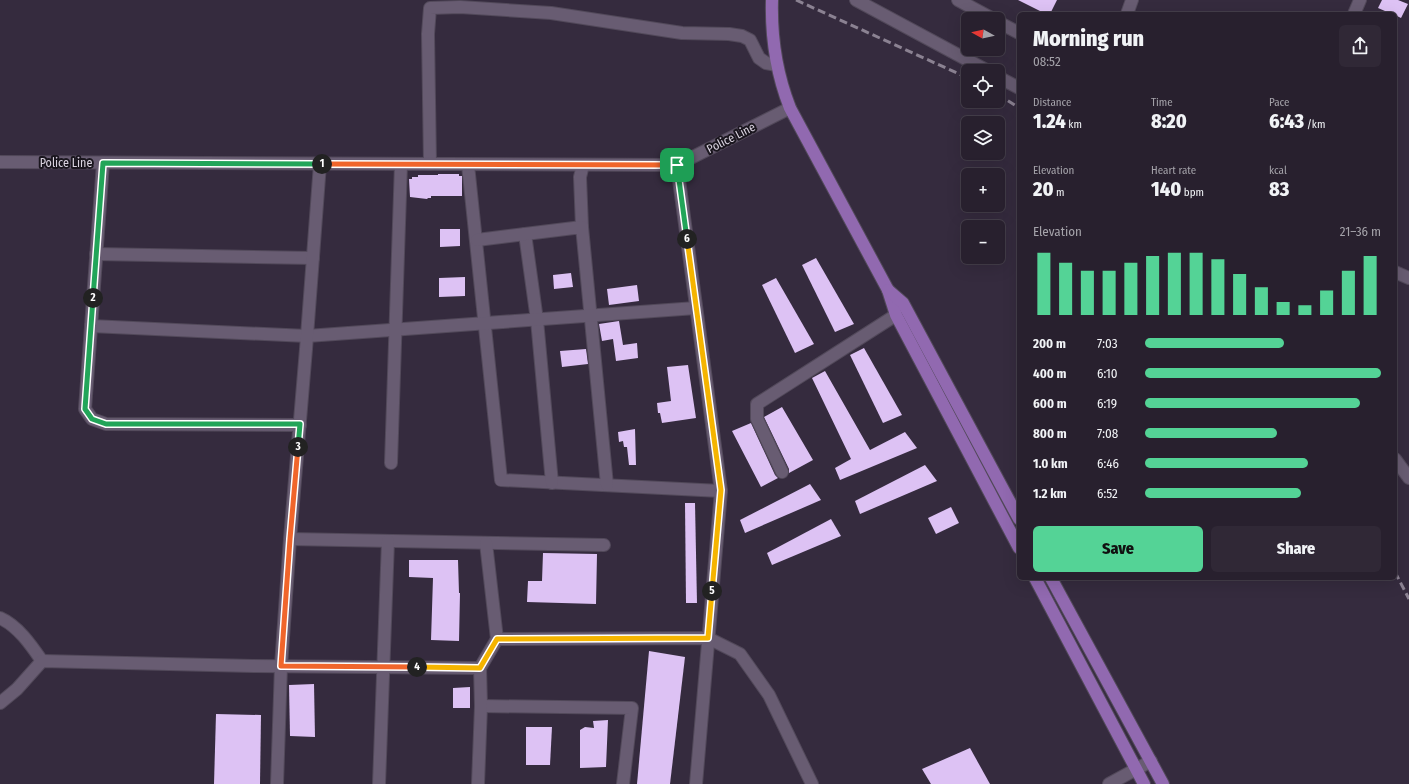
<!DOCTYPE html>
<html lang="en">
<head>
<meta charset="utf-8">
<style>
	body { margin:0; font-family:"Fira Sans Condensed",sans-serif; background:#302836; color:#f1f3f6; height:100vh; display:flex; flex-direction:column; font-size:15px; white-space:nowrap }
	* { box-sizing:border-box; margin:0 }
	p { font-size:13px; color:#a5a3aa }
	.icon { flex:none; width:22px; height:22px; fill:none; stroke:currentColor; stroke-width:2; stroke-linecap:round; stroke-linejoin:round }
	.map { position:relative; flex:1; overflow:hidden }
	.drawer { position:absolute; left:1017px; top:12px; width:380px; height:568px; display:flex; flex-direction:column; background:#28202e; border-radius:6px; box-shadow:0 4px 16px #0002,0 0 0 1px #443e4a }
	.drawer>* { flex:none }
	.needle { width:26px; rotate:278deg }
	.controls { position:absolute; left:961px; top:12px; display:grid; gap:8px }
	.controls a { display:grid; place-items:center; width:44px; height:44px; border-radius:6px; background:#28202e; box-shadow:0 4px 16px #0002,0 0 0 1px #443e4a; font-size:20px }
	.pin { position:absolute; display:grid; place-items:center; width:34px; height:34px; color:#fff; margin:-17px; border-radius:8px; box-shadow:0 2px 6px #0006 }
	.km { position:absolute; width:20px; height:20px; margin:-10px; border-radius:50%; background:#222; color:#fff; font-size:11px; line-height:20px; text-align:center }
	.round { display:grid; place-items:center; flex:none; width:42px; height:42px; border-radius:6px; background:#302836 }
	.overview { display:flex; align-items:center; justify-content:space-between; height:68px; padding:0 16px }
	h1 { font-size:22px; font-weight:800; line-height:30px }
	.metrics { display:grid; grid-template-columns:repeat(3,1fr); gap:6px; height:68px; padding:4px 16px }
	.metrics div { display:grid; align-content:center }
	.metrics b { font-size:20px; font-weight:800 }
	.metrics small { font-size:11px; font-weight:400 }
	.metrics p { font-size:11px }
	.chart { height:112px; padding:8px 16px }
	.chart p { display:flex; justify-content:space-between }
	.chart svg { width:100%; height:72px; margin-top:4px; stroke:#54d396; stroke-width:6 }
	.button { display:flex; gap:8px; margin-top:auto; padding:8px 16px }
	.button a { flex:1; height:46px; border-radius:6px; background:#54d396; color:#111; font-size:16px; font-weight:800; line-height:46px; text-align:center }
	.button a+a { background:#302836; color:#f1f3f6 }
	ul { padding:0 16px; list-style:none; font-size:13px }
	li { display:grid; grid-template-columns:64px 48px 1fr; align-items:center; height:30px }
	li i { height:10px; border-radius:5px; background:#54d396 }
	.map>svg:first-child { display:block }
</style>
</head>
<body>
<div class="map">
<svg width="1409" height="784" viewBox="0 0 1409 784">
	<rect width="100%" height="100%" fill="#352b3e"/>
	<g fill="#ddc2f4">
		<polygon points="1018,0 1057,0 1050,14 1046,14"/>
		<polygon points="1382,0 1398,0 1408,4 1401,18 1395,15 1395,14 1392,14 1378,8"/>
		<polygon points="438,174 459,174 459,176 462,176 462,196 431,196 431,198 428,198 427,199 410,197 409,179 412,179 412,177 418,177 418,175 438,175"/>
		<polygon points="440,229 460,229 460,246 440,247"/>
		<polygon points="816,258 854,324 835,332 802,265"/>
		<polygon points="571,273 573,287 554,289 553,275"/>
		<polygon points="465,277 465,296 439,297 439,278"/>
		<polygon points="776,278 814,344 795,353 762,285"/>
		<polygon points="637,285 639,301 609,305 607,289"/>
		<polygon points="619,321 623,345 637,343 638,358 616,361 613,339 602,341 599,324"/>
		<polygon points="864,348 902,415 883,423 850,355"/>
		<polygon points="586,349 588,364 562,367 560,351"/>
		<polygon points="688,365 696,418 662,423 660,413 658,413 657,403 671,401 667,367"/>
		<polygon points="825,371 870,450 905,432 917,448 840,480 835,468 851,459 812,378"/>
		<polygon points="782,407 813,460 789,473 789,469 764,417"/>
		<polygon points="751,423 775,475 778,478 761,487 732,431"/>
		<polygon points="635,429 636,465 629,465 627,447 624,447 623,441 619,442 618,432"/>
		<polygon points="925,465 937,481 860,514 855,501"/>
		<polygon points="810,484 821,500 745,533 740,520"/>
		<polygon points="685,503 695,503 697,603 686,603"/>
		<polygon points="951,507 959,523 936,534 928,518"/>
		<polygon points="831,519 841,536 772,565 767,553"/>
		<polygon points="543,553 597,554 596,604 527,602 528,581 542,581"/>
		<polygon points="409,560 458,560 459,593 460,593 459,641 431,640 433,578 409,577"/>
		<polygon points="649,651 685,657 670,784 637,784"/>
		<polygon points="314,684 315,737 290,736 289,685"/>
		<polygon points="470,687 470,708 453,708 453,688"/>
		<polygon points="216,714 261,715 260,784 214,784"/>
		<polygon points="608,720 606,767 580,768 580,730 585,727 594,728 593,721"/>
		<polygon points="526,727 552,727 550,765 526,765"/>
		<polygon points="970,748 990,784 931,784 922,769"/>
	</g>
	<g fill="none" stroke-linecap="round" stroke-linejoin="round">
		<g stroke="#52495a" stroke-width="14">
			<g id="minor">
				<polyline points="856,0 988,71"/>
				<polyline points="1127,14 1132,0"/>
				<polyline points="998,77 1019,88"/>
				<polyline points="103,163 85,409 92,419 106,424 300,425"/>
				<polyline points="430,164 428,34 430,8 460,7 551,13 682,33 729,34 742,36 750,40 759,58 766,63 777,65"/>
				<polyline points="468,165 501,480 721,491"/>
				<polyline points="582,227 580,177 583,165"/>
				<polyline points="525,234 537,320 552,483"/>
				<polyline points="477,240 582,227 607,485"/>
				<polyline points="96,254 313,258"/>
				<polyline points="91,326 307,336 696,308"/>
				<polyline points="1395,459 1409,478"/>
				<polyline points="391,463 401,164"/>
				<polyline points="782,472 757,419 757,404 896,315"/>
				<polyline points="290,539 604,545"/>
				<polyline points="486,543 497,639"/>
				<path d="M0 618C18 626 31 645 42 661"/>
				<polyline points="0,703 17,689 42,661 253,666 480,668 497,639 708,638 740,654 769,695 812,784"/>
				<polyline points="481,706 632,708 623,784"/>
				<polyline points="277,784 281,666 290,539 306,349 320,164"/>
				<polyline points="379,784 388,541"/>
				<polyline points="478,784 481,706 480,668"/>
			</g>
		</g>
		<g stroke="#52495a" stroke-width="14">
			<g id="tertiary">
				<polyline points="958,0 993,19"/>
				<polyline points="1354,14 1360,0"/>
				<polyline points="998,22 1019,33"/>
				<polyline points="0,162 677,165 790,108"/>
				<polyline points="677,165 721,491 696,784"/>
				<polyline points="1395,272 1409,278"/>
				<polyline points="1109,784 1151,761"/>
			</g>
		</g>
		<g stroke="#52495a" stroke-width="14">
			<g id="primary">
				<path d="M772 0C771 36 777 75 790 108L888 290 896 315 1019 548"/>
				<polyline points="888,290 903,303 1019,519"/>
				<polyline points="1035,578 1144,784"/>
				<polyline points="1051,578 1163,784"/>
			</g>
		</g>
		<use href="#minor" stroke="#685c72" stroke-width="12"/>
		<use href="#tertiary" stroke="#685c72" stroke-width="12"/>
		<use href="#primary" stroke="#9169b0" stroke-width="12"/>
		<g stroke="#8b8292" stroke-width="3" stroke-dasharray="8 4" stroke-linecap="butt">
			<polyline points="796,0 968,78"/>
			<polyline points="998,94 1019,108"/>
			<polyline points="1395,572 1409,599"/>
		</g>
	</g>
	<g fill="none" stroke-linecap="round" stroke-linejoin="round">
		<g stroke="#fff" stroke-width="8">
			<polyline id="split-1" points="322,164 677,165"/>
		</g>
		<g stroke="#fff" stroke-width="8">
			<polyline id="split-2" points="93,298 103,163 322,164"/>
		</g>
		<g stroke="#fff" stroke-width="8">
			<polyline id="split-3" points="93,298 85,409 92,419 106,424 300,424 298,447"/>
		</g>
		<g stroke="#fff" stroke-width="8">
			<polyline id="split-4" points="298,447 290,539 281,666 417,667"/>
		</g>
		<g stroke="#fff" stroke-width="8">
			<polyline id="split-5" points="417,667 480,668 497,639 708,638 712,591"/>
		</g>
		<g stroke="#fff" stroke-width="8">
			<polyline id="split-6" points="687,239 721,490 712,591"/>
		</g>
		<g stroke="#fff" stroke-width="8">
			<polyline id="split-7" points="677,165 687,239"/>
		</g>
		<use href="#split-1" stroke="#f0652b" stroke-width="5"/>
		<use href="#split-2" stroke="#22a559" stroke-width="5"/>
		<use href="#split-3" stroke="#22a559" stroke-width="5"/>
		<use href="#split-4" stroke="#f0652b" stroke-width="5"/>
		<use href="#split-5" stroke="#f5b400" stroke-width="5"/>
		<use href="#split-6" stroke="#f5b400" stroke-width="5"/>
		<use href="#split-7" stroke="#22a559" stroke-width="5"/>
	</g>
	<g text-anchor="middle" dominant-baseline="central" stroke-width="4" stroke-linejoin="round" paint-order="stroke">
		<g font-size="12" fill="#dbd4e1" stroke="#1a161e">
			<text transform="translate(731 138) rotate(-27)">Police Line</text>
			<text x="66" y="163">Police Line</text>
		</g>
	</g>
</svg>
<div class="controls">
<a><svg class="needle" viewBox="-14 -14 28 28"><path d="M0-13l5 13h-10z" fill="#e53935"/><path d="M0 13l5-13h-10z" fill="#a5a3aa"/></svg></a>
<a><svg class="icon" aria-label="locate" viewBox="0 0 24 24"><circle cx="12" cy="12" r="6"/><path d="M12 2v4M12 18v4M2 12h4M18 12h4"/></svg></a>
<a><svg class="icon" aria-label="layers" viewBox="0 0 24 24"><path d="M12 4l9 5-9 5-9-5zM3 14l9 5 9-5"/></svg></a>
<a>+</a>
<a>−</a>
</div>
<div class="pin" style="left:677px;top:165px;background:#1e9e55"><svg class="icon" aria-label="arrive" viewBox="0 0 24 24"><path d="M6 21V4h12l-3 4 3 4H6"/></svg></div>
<b class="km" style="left:322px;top:164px">1</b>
<b class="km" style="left:93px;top:298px">2</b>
<b class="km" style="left:298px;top:447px">3</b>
<b class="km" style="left:417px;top:667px">4</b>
<b class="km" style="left:712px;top:591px">5</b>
<b class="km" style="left:687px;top:239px">6</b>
<section class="drawer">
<div class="overview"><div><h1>Morning run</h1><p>08:52</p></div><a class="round"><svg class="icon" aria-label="share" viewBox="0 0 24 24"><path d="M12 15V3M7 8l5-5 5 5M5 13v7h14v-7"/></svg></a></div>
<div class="metrics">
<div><p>Distance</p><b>1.24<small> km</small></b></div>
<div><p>Time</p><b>8:20</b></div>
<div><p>Pace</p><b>6:43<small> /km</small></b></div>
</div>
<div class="metrics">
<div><p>Elevation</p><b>20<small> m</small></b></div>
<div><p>Heart rate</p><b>140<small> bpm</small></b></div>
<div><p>kcal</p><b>83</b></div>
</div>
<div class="chart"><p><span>Elevation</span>21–36 m</p>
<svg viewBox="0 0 160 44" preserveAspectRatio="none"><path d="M5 44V6M15 44V12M25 44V17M35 44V17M45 44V12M55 44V8M65 44V6M75 44V6M85 44V10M95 44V19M105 44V27M115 44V36M125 44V38M135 44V29M145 44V17M155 44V8"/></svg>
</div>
<ul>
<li><b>200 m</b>7:03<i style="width:59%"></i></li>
<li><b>400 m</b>6:10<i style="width:100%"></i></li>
<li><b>600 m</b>6:19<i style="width:91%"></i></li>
<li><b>800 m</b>7:08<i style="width:56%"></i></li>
<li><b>1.0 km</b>6:46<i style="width:69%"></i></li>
<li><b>1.2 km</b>6:52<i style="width:66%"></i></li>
</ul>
<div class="button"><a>Save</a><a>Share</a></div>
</section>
</div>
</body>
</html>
